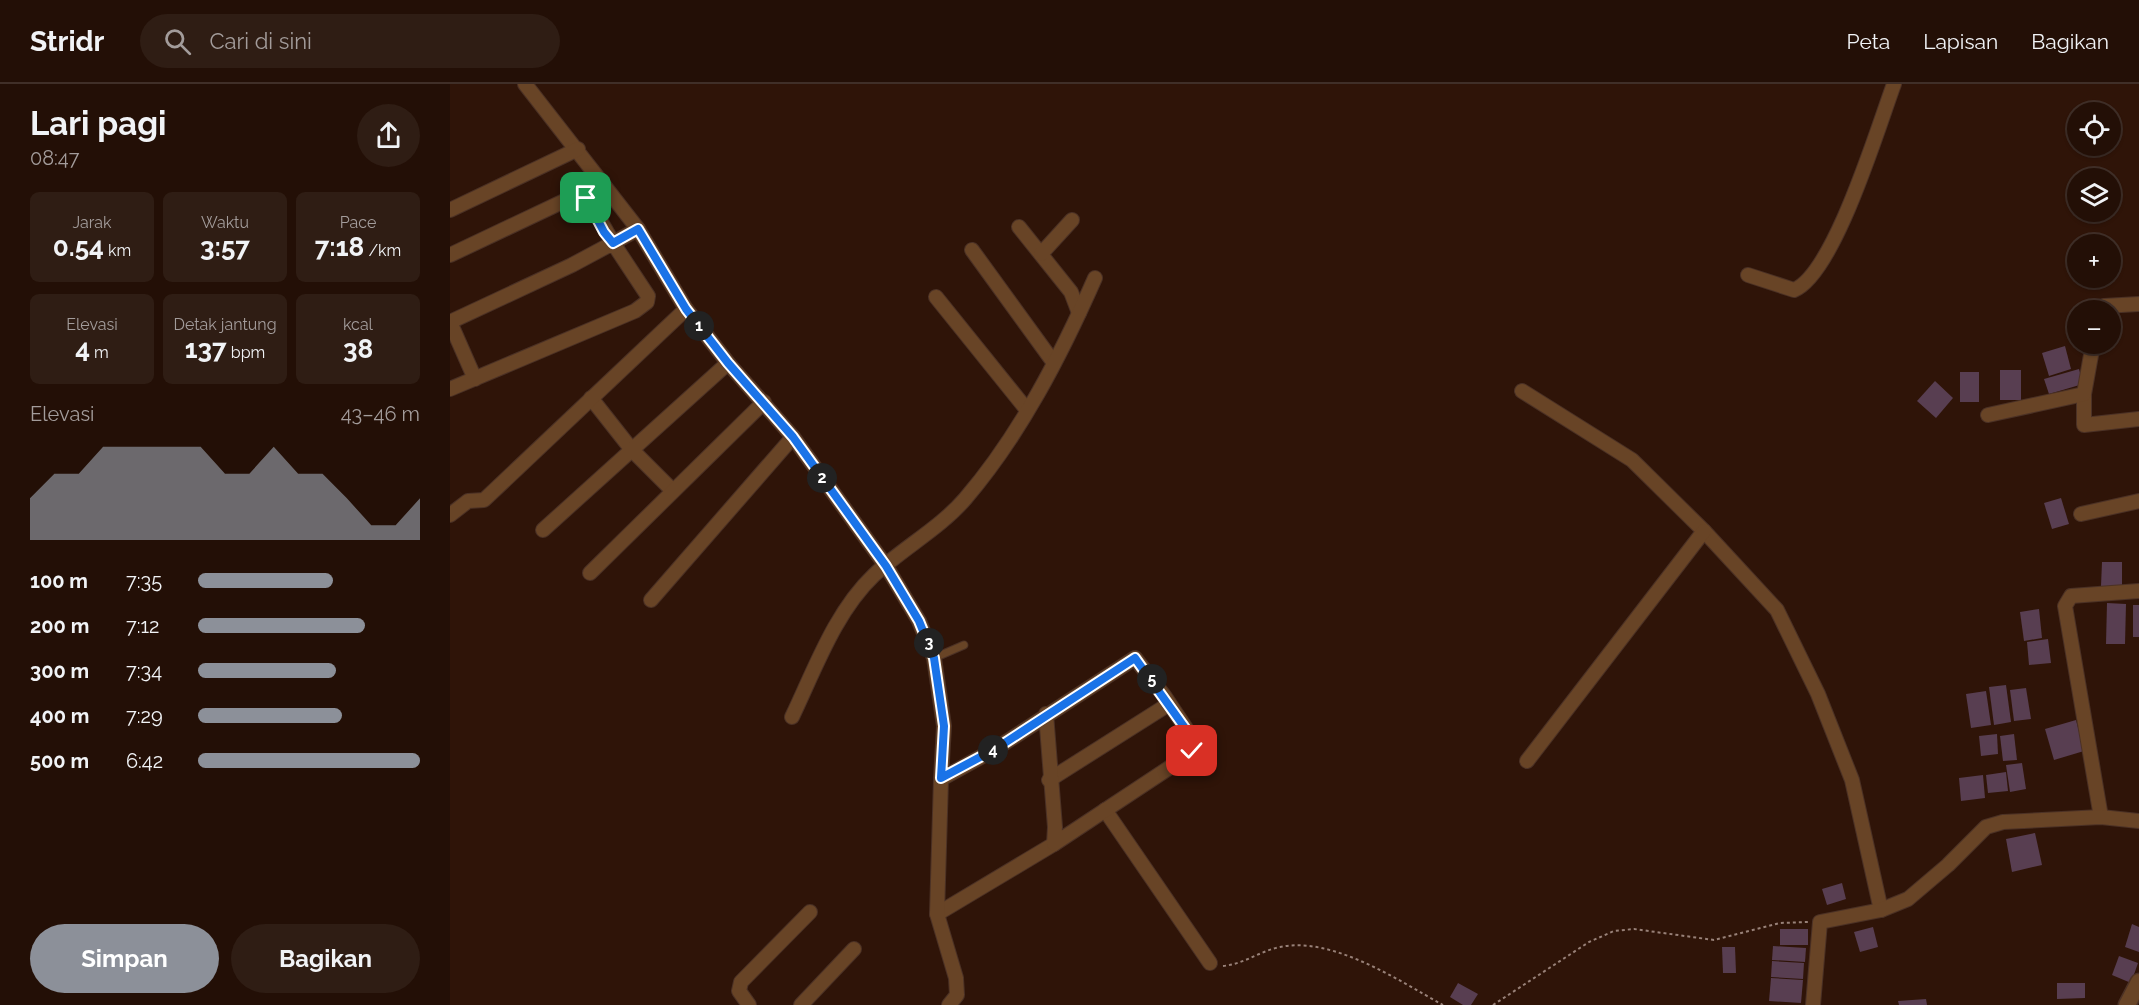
<!DOCTYPE html>
<html lang="id">
<head>
<meta charset="utf-8">
<style>
	body { margin:0; font-family:Raleway,sans-serif; background:#2f1d14; color:#f1f3f6; height:100vh; display:flex; flex-direction:column; font-size:22px; white-space:nowrap }
	* { box-sizing:border-box; margin:0 }
	p { font-size:20px; color:#a39c9b }
	.icon { flex:none; width:33px; height:33px; fill:none; stroke:currentColor; stroke-width:2; stroke-linecap:round; stroke-linejoin:round }
	.map { position:relative; flex:1; overflow:hidden }
	.details { display:flex; flex-direction:column; background:#230f06; width:450px }
	.details>* { flex:none }
	.tools { position:absolute; left:1617px; top:18px; display:grid; gap:12px }
	.tools a { display:grid; place-items:center; width:54px; height:54px; border-radius:50%; background:#230f06; box-shadow:0 2px 4px #0004,0 0 0 2px #402f28; font-size:30px }
	.pin { position:absolute; display:grid; place-items:center; width:51px; height:51px; color:#fff; margin:-26px; border-radius:12px; box-shadow:0 3px 9px #0006 }
	.km { position:absolute; width:30px; height:30px; margin:-15px; border-radius:50%; background:#222; color:#fff; font-size:16px; line-height:30px; text-align:center }
	.round { display:grid; place-items:center; flex:none; width:63px; height:63px; border-radius:32px; background:#2f1d14 }
	.headline { display:flex; align-items:center; justify-content:space-between; height:102px; padding:0 30px }
	h1 { font-size:33px; font-weight:700; line-height:45px }
	.figures { display:grid; grid-template-columns:repeat(3,1fr); gap:9px; height:102px; padding:6px 30px }
	.figures div { display:grid; align-content:center; border-radius:9px; background:#2f1d14; text-align:center }
	.figures b { font-size:26px; font-weight:700 }
	.figures small { font-size:16px; font-weight:400 }
	.figures p { font-size:16px }
	.chart { height:168px; padding:12px 30px }
	.chart p { display:flex; justify-content:space-between }
	.chart svg { width:100%; height:108px; margin-top:6px; fill:#8c9099; opacity:.7 }
	.primary-button { display:flex; gap:12px; margin-top:auto; padding:12px 30px }
	.primary-button a { flex:1; height:69px; border-radius:36px; background:#8c9099; color:#fff; font-size:24px; font-weight:700; line-height:69px; text-align:center }
	.primary-button a+a { background:#2f1d14; color:#f1f3f6 }
	ul { padding:0 30px; list-style:none; font-size:20px }
	li { display:grid; grid-template-columns:96px 72px 1fr; align-items:center; height:45px }
	li i { height:15px; border-radius:8px; background:#8c9099 }
	header { display:flex; align-items:center; gap:36px; box-sizing:border-box; height:84px; padding:0 30px; background:#230f06; border-bottom:2px solid #402f28 }
	header strong { font-size:28px }
	nav { display:flex; gap:33px; margin-inline-start:auto; font-size:21px }
	.search { width:420px; height:54px; background:#2f1d14; display:flex; align-items:center; gap:15px; box-sizing:border-box; padding:0 21px; border-radius:33px; color:#a39c9b; font-size:22px }
	main { display:flex; flex:1; min-height:0 }
	.map>svg:first-child { display:block }
</style>
</head>
<body>
<header>
<strong>Stridr</strong>
<div class="search"><svg class="icon" aria-label="search" viewBox="0 0 24 24"><circle cx="10" cy="10" r="6"/><path d="M15 15l6 6"/></svg>Cari di sini</div>
<nav><a>Peta</a><a>Lapisan</a><a>Bagikan</a></nav>
</header>
<main>
<section class="details">
<div class="headline"><div><h1>Lari pagi</h1><p>08:47</p></div><a class="round"><svg class="icon" aria-label="share" viewBox="0 0 24 24"><path d="M12 15V3M7 8l5-5 5 5M5 13v7h14v-7"/></svg></a></div>
<div class="figures">
<div><p>Jarak</p><b>0.54<small> km</small></b></div>
<div><p>Waktu</p><b>3:57</b></div>
<div><p>Pace</p><b>7:18<small> /km</small></b></div>
</div>
<div class="figures">
<div><p>Elevasi</p><b>4<small> m</small></b></div>
<div><p>Detak jantung</p><b>137<small> bpm</small></b></div>
<div><p>kcal</p><b>38</b></div>
</div>
<div class="chart"><p><span>Elevasi</span>43–46 m</p>
<svg viewBox="0 0 160 44" preserveAspectRatio="none"><path d="M0 44V27L10 17L20 17L30 6L40 6L50 6L60 6L70 6L80 17L90 17L100 6L110 17L120 17L130 27L140 38L150 38L160 27V44z"/></svg>
</div>
<ul>
<li><b>100 m</b>7:35<i style="width:61%"></i></li>
<li><b>200 m</b>7:12<i style="width:75%"></i></li>
<li><b>300 m</b>7:34<i style="width:62%"></i></li>
<li><b>400 m</b>7:29<i style="width:65%"></i></li>
<li><b>500 m</b>6:42<i style="width:100%"></i></li>
</ul>
<div class="primary-button"><a>Simpan</a><a>Bagikan</a></div>
</section>
<div class="map">
<svg width="1689" height="921" viewBox="0 0 1689 921">
	<rect width="100%" height="100%" fill="#2f1408"/>
	<g fill="#583e51">
		<polygon points="1615,262 1621,285 1599,292 1592,269"/>
		<polygon points="1629,285 1633,300 1599,310 1594,295"/>
		<rect x="1550" y="286" width="21" height="30"/>
		<rect x="1510" y="288" width="19" height="30"/>
		<polygon points="1485,297 1503,314 1486,334 1467,317"/>
		<polygon points="1611,414 1619,440 1602,445 1594,419"/>
		<polygon points="1652,478 1672,478 1672,502 1651,502"/>
		<polygon points="1657,519 1676,520 1675,560 1656,560"/>
		<rect x="1683" y="521" width="6" height="32"/>
		<polygon points="1589,525 1592,554 1574,557 1570,528"/>
		<polygon points="1598,555 1601,579 1579,581 1577,558"/>
		<polygon points="1556,601 1561,638 1544,641 1539,603"/>
		<polygon points="1576,604 1581,635 1564,637 1560,606"/>
		<polygon points="1536,607 1541,641 1521,644 1516,610"/>
		<polygon points="1626,636 1634,667 1604,676 1595,645"/>
		<polygon points="1547,650 1548,670 1531,672 1529,652"/>
		<polygon points="1564,650 1567,676 1553,677 1550,652"/>
		<polygon points="1572,679 1576,705 1560,708 1556,681"/>
		<polygon points="1556,688 1558,707 1538,709 1536,691"/>
		<polygon points="1533,691 1535,714 1511,717 1509,694"/>
		<polygon points="1585,749 1592,781 1562,788 1556,755"/>
		<polygon points="1392,799 1396,815 1377,821 1372,805"/>
		<polygon points="1682,840 1689,843 1689,868 1675,863"/>
		<polygon points="1423,843 1428,863 1410,868 1404,848"/>
		<rect x="1330" y="845" width="28" height="16"/>
		<polygon points="1323,862 1356,864 1355,878 1322,876"/>
		<polygon points="1272,863 1285,863 1286,889 1273,889"/>
		<polygon points="1669,872 1688,879 1681,899 1662,891"/>
		<polygon points="1322,877 1354,879 1353,895 1321,893"/>
		<polygon points="1321,894 1353,896 1351,919 1319,917"/>
		<polygon points="1008,899 1028,910 1021,921 1013,921 1000,913"/>
		<polygon points="1607,899 1635,899 1635,914 1607,915"/>
		<polygon points="1476,915 1477,921 1449,921 1448,917"/>
	</g>
	<g fill="none" stroke-linecap="round" stroke-linejoin="round">
		<g stroke="#4b3125" stroke-width="9">
			<polyline id="service" points="484,574 514,561"/>
		</g>
		<g stroke="#4b3125" stroke-width="16">
			<g id="minor">
				<polyline points="75,0 188,145 236,225 278,279 343,353 436,482 469,537 484,574 494,642 491,695"/>
				<polyline points="0,126 128,65"/>
				<polyline points="569,143 621,208 629,229"/>
				<polyline points="522,166 604,279"/>
				<polyline points="591,170 622,136"/>
				<polyline points="0,171 131,109 137,113 163,159 188,145"/>
				<path d="M1298 191 1344 206C1384 190 1428 43 1444 0"/>
				<polyline points="486,213 577,326"/>
				<polyline points="1646,226 1654,222 1689,220"/>
				<polyline points="0,305 185,227 197,218 198,212 163,159 122,181 0,238 25,295"/>
				<polyline points="1072,307 1182,376 1254,447 1327,526 1368,610 1402,696 1431,826"/>
				<polyline points="1634,310 1634,341 1689,335"/>
				<polyline points="141,314 182,366 223,407"/>
				<polyline points="1538,331 1634,310 1643,260"/>
				<polyline points="1631,430 1689,417"/>
				<polyline points="0,431 18,417 34,416 236,225"/>
				<polyline points="93,446 278,279"/>
				<polyline points="140,489 314,318"/>
				<polyline points="201,516 343,353"/>
				<path d="M342 633C365 585 385 528 424 491 453 464 490 444 515 415 570 351 611 271 645 194"/>
				<polyline points="1077,677 1254,447"/>
				<polyline points="599,696 719,620"/>
				<polyline points="655,726 760,879"/>
				<polyline points="1651,733 1615,522 1621,512 1689,507"/>
				<polyline points="487,830 604,760"/>
				<polyline points="299,921 289,907 291,898 360,828"/>
				<polyline points="351,921 404,865"/>
				<polyline points="499,921 507,911 506,894 487,830 491,695 547,664 685,574 715,613 745,658 745,663 737,672 604,760 605,743 596,630"/>
				<polyline points="1363,921 1370,838 1431,826 1458,815 1498,781 1536,743 1553,738 1651,733 1689,737"/>
			</g>
		</g>
		<g stroke="#4b3125" stroke-width="19">
			<polyline id="tertiary" points="1677,921 1689,898"/>
		</g>
		<g stroke="#988178" stroke-width="2" stroke-dasharray="3 3" stroke-linecap="butt">
			<path d="M773 882C794 880 810 867 830 863 882 852 948 896 993 921"/>
			<polyline points="1043,921 1139,858 1164,847 1184,845 1264,856 1330,839 1358,838"/>
		</g>
		<use href="#service" stroke="#684426" stroke-width="7"/>
		<use href="#minor" stroke="#684426" stroke-width="14"/>
		<use href="#tertiary" stroke="#684426" stroke-width="16"/>
	</g>
	<g fill="none" stroke-linecap="round" stroke-linejoin="round">
		<g stroke="#fff" stroke-width="12">
			<polyline id="route" points="136,114 154,148 163,159 188,145 236,225 278,279 343,353 436,482 469,537 484,574 494,642 491,694 547,664 685,574 745,658 742,667"/>
		</g>
		<use href="#route" stroke="#1a73e8" stroke-width="8"/>
	</g>
</svg>
<div class="tools">
<a><svg class="icon" aria-label="locate" viewBox="0 0 24 24"><circle cx="12" cy="12" r="6"/><path d="M12 2v4M12 18v4M2 12h4M18 12h4"/></svg></a>
<a><svg class="icon" aria-label="layers" viewBox="0 0 24 24"><path d="M12 4l9 5-9 5-9-5zM3 14l9 5 9-5"/></svg></a>
<a>+</a>
<a>−</a>
</div>
<div class="pin" style="left:136px;top:114px;background:#1e9e55"><svg class="icon" aria-label="arrive" viewBox="0 0 24 24"><path d="M6 21V4h12l-3 4 3 4H6"/></svg></div>
<div class="pin" style="left:742px;top:667px;background:#d93025"><svg class="icon" aria-label="check" viewBox="0 0 24 24"><path d="M5 12l5 5 9-10"/></svg></div>
<b class="km" style="left:249px;top:242px">1</b>
<b class="km" style="left:372px;top:394px">2</b>
<b class="km" style="left:479px;top:559px">3</b>
<b class="km" style="left:543px;top:666px">4</b>
<b class="km" style="left:702px;top:595px">5</b>
</div>
</main>
</body>
</html>
